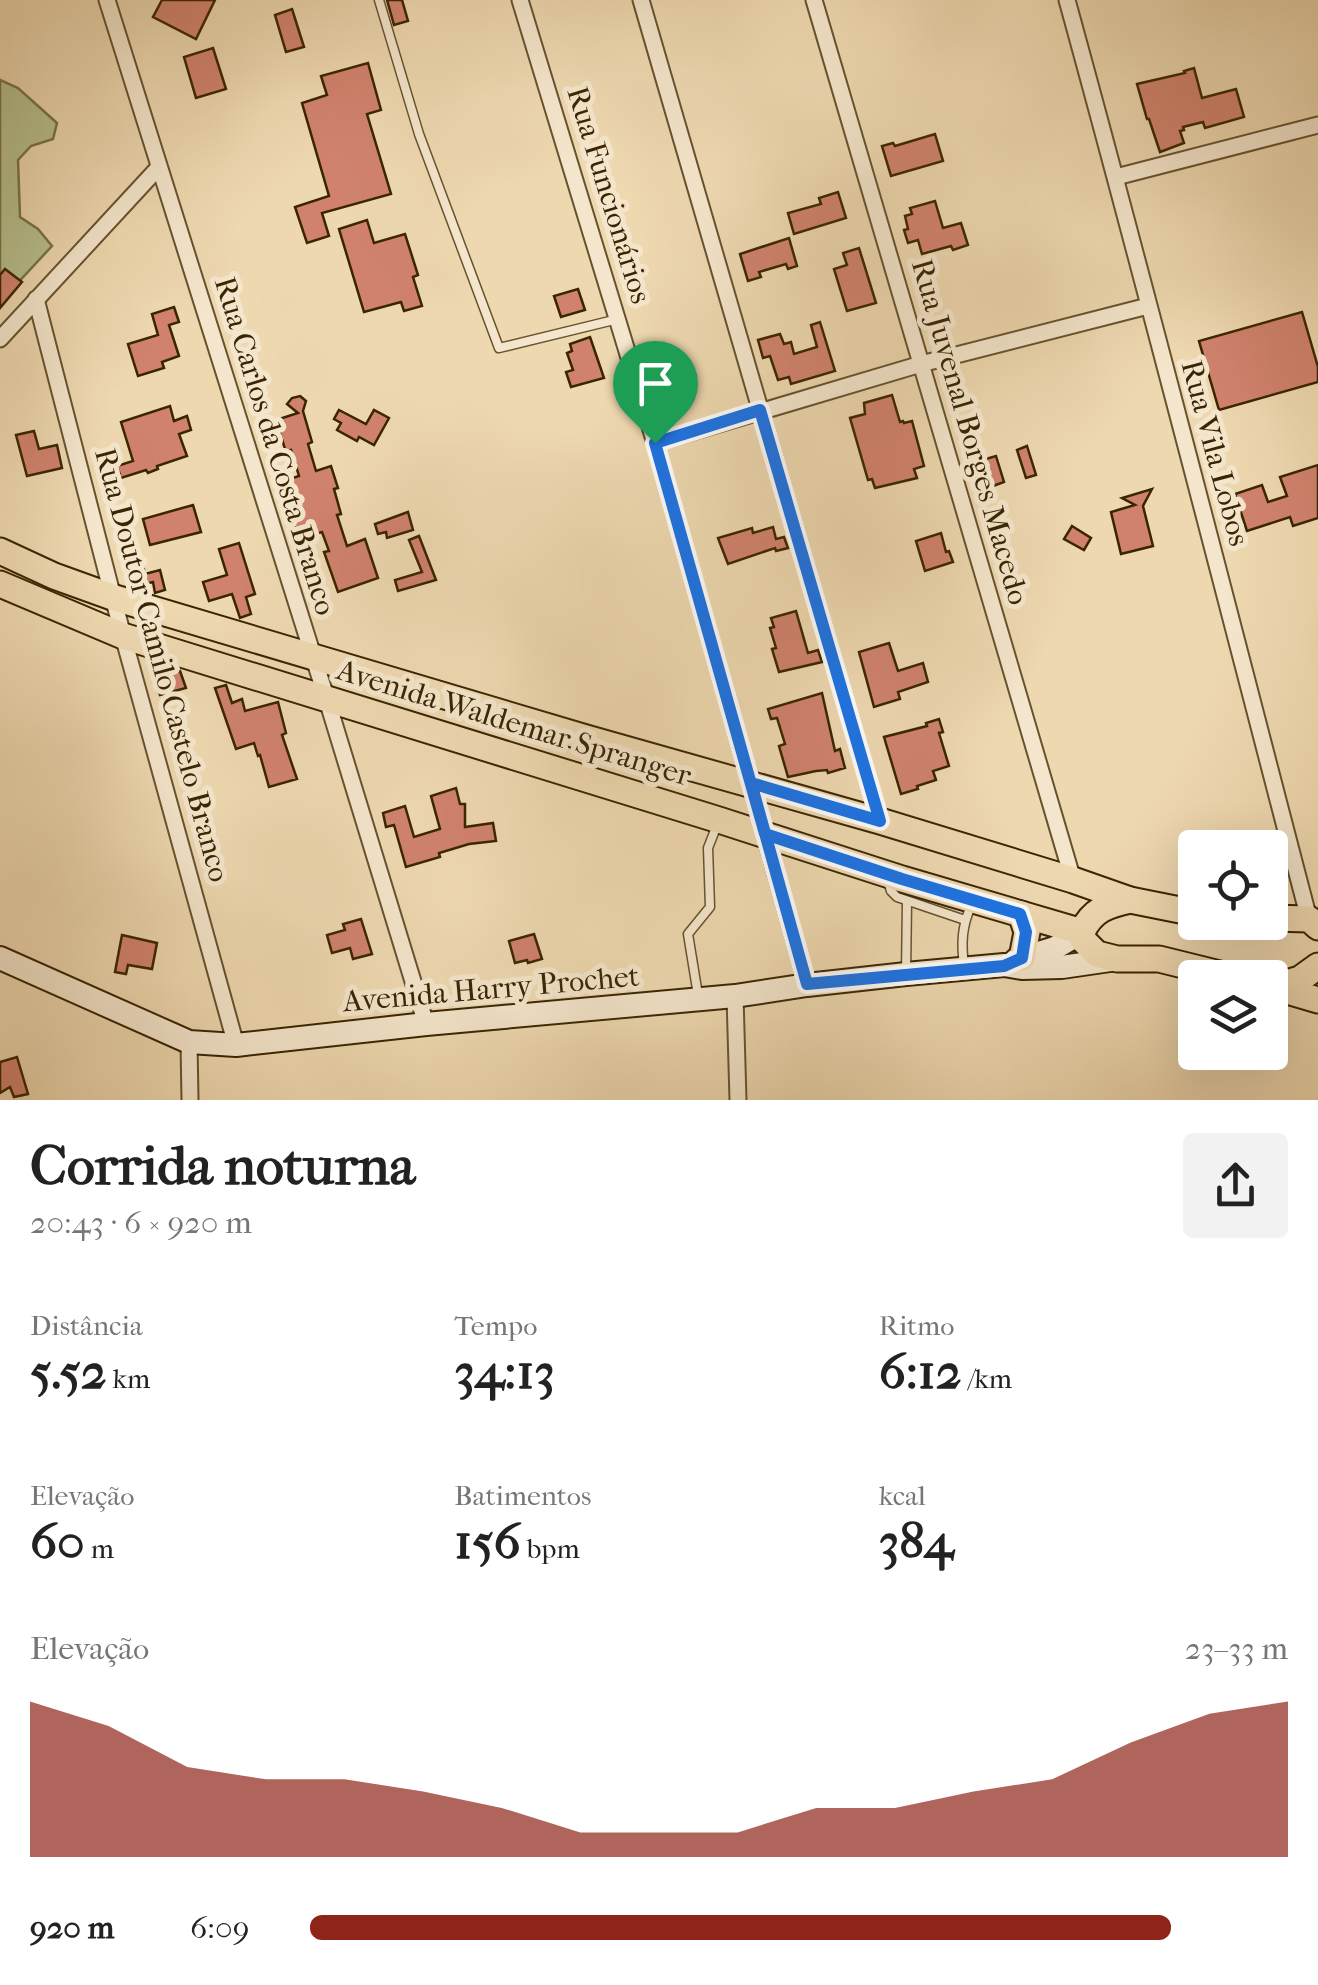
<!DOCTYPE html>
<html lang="pt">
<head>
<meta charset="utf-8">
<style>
	body { margin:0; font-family:"IM FELL French Canon",serif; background:#f2f2f2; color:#222; height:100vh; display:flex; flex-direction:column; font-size:38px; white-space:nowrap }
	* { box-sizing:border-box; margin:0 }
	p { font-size:32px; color:#767676 }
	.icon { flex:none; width:55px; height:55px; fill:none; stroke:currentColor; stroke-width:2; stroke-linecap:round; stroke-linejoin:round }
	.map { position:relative; height:1100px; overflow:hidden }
	.details { display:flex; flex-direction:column; background:#fff; flex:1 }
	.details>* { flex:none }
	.buttons { position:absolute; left:1178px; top:830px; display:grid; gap:20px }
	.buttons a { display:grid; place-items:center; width:110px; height:110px; border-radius:10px; background:#fff; box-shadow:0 10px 40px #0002; font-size:50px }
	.pin { position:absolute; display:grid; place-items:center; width:85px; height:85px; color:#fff; margin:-102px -42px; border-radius:50% 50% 50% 0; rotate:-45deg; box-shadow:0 0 10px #0007 }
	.pin .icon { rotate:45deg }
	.round { display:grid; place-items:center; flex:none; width:105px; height:105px; border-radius:10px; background:#f2f2f2 }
	.summary { display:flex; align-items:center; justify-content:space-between; height:170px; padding:0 30px }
	h1 { font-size:55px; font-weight:700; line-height:75px }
	.metrics { display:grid; grid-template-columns:repeat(3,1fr); gap:15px; height:170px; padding:10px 30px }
	.metrics div { display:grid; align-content:center }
	.metrics b { font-size:50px; font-weight:700 }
	.metrics small { font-size:28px; font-weight:400 }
	.metrics p { font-size:28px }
	.chart { height:280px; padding:20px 30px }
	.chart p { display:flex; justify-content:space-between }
	.chart svg { width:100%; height:180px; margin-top:10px; fill:#8f2418; opacity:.7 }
	ul { padding:0 30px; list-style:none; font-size:32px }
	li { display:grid; grid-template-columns:160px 120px 1fr; align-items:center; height:75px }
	li i { height:25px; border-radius:12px; background:#8f2418 }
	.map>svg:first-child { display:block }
</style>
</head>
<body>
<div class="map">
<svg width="1318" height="1100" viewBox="0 0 1318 1100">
	<rect width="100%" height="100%" fill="#eed8b0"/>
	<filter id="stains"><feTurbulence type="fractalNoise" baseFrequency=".002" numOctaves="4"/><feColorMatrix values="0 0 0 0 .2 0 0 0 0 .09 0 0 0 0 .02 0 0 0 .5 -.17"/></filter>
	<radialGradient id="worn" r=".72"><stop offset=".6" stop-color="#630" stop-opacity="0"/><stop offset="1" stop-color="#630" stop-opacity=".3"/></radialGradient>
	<polygon fill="#b6bf8d" stroke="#787248" stroke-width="2.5" points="0,80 18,88 57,123 53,139 31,146 18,160 20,217 38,229 52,246 0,302"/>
	<g fill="#d0826d" stroke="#3a2502" stroke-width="2.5">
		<polygon points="162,0 215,0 196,39 153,17"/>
		<polygon points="387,0 402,0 408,21 394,25"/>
		<polygon points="292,9 304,47 286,52 275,15"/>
		<polygon points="213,48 226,89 196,98 184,57"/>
		<polygon points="368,63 381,110 367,114 391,194 322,213 329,236 307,243 295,207 329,196 302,103 327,95 321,76"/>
		<polygon points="1194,68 1202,98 1236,89 1244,117 1205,128 1203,122 1183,127 1184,130 1180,131 1184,143 1160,152 1149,119 1147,119 1137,84 1185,73 1184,71"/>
		<polygon points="935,134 943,161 891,176 882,146 893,143 895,146"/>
		<polygon points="838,192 846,218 794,234 788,213 821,204 819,198"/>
		<polygon points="935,201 943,228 961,223 968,245 953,250 951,246 922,254 918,240 908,243 904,230 908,229 905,216 912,214 910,208"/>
		<polygon points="367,220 374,243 405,234 418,275 413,277 422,306 404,311 401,302 364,312 339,229"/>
		<polygon points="789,238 797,266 788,269 786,264 759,272 761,277 748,281 740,254"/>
		<polygon points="859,248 876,303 847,311 834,269 847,265 843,253"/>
		<polygon points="5,269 22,282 0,308 0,275"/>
		<polygon points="578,289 585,310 561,317 554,296"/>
		<polygon points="174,307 179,322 169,325 179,356 162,362 164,368 138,376 128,344 158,335 152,314"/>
		<polygon points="1302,312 1318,367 1318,382 1219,410 1199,341"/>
		<polygon points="820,322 835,371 791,384 789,377 778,380 770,356 763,358 758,340 780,334 784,344 791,342 794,354 817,347 811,325"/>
		<polygon points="590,337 604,378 571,387 566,372 573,370 567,353 572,351 570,344"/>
		<polygon points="892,395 900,422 903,421 904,423 912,421 924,466 914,469 917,478 875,488 872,479 868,480 850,418 865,414 864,403"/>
		<polygon points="300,396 306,401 303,411 312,442 308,444 316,471 331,466 338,488 334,489 341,514 337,515 347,546 365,539 378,578 338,592 324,552 329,551 322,532 298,539 281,482 299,476 291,450 286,452 276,420 298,413 287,404 292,398"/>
		<polygon points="170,406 174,421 187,416 191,430 179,434 187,456 157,466 158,469 148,473 146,470 121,478 117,466 133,461 121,422"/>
		<polygon points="339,410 366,424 374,410 389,418 374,445 359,437 357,441 337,430 341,423 334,419"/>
		<polygon points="34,431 39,449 57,445 62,468 27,476 16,435"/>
		<polygon points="1027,446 1036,475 1026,478 1017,450"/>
		<polygon points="996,456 1004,482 993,486 990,476 980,479 975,462"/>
		<polygon points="1318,465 1318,518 1293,526 1290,517 1247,531 1235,494 1262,485 1268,502 1287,496 1280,477"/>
		<polygon points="1152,489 1143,506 1153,546 1121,554 1111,512 1135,505 1122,498"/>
		<polygon points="193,505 201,532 150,545 143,519"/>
		<polygon points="408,512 413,530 387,538 386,532 378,534 375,524"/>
		<polygon points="1072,526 1091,538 1084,550 1064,539"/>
		<polygon points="773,527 776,539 784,537 788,548 776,551 775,548 728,564 718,538 752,528 753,533"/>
		<polygon points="941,533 946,552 949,551 953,562 925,571 916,541"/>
		<polygon points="419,536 436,580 398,591 395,580 422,572 409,540"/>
		<polygon points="239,543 255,594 246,597 251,614 240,618 232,594 209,601 203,582 227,575 219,549"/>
		<polygon points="143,565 145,574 160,570 165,590 155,593 153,582 134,587 129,569"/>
		<polygon points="796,611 808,653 818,650 822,662 779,672 772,649 776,648 770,628 774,627 771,618"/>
		<polygon points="889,643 898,671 923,663 928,682 898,692 900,699 874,707 859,652"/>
		<polygon points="180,671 186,688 160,695 155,678"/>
		<polygon points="226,685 232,703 242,699 245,711 278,702 286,733 282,735 297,779 269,787 260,755 258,756 254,743 236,749 215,688"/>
		<polygon points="822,693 835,751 840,749 845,768 828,773 827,770 816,771 788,777 779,746 785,744 777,718 771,719 768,709"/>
		<polygon points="939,719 943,732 939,733 949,766 933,771 936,780 917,786 918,789 901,794 884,737 927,726 926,723"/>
		<polygon points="456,788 460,804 465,804 465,827 493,823 496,841 469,844 439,853 440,857 406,867 394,825 386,827 383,813 405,806 414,837 440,829 431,796"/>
		<polygon points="361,919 372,954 353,959 350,948 332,953 327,935 345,930 343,924"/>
		<polygon points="534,934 542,959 528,963 527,960 515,963 509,941"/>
		<polygon points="122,935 157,943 152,969 128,965 126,974 115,972"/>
		<polygon points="17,1057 28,1094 14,1097 10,1087 0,1093 0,1062"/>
	</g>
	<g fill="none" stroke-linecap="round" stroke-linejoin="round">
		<g stroke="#67522e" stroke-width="11">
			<g id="lane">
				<polyline points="379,0 419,134 499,348 618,319"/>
				<polyline points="888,881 891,891 897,897 965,920"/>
				<path d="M964 965C961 943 962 926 971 906"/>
				<polyline points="906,973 907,902"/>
				<polyline points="698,995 688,934 710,907 708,848 717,825"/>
			</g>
		</g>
		<g stroke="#67522e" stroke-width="19">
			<g id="street">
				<polyline points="107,0 327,700 426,1024"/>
				<polyline points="520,0 655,443 807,985"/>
				<polyline points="641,0 880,821"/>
				<polyline points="814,0 1073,880"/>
				<path d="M1067 0C1151 305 1229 613 1309 919"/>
				<polyline points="1116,177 1318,125"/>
				<polyline points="36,299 123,636 236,1045"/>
				<polyline points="0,339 159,167"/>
				<polyline points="655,443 921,364 1148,306"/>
				<polyline points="735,996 738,1100"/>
				<polyline points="189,1042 190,1100"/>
			</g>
		</g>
		<g stroke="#3a2502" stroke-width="26">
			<g id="secondary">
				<polyline points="0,958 189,1042 236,1045 426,1024 735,996 807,985 906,974 1004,965 1022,968 1062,967 1117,959"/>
				<polyline points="1016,960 1055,948 1082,932"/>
			</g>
		</g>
		<g stroke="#3a2502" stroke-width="29">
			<g id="primary">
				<polyline points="0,551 54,576 115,598 586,738 880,821 1073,880 1130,900 1195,913"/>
				<polyline points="0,584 123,636 719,820 902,879 1082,932 1083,940 1097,954 1117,959 1159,959 1236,978"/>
				<polyline points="1021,914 1027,932 1022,958"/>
				<polyline points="1270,918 1309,919 1318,927"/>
				<path d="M1082 932C1092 910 1107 905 1130 900"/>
				<polyline points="1270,986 1318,1000"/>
				<polyline points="1273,987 1300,979 1318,966"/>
			</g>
		</g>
		<use href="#lane" stroke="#f4e6cc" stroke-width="8"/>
		<use href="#street" stroke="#f4e6cc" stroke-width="15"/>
		<use href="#secondary" stroke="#f4e6cc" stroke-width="22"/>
		<use href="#primary" stroke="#eed8b0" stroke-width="25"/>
	</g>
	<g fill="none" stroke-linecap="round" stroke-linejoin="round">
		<g stroke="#fff" stroke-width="20">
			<polyline id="route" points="655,443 765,834 902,879 1020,914 1026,932 1022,958 1004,966 807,984 751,783 880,821 760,410 655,443"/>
		</g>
		<use href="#route" stroke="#1a73e8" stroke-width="12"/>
	</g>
	<g text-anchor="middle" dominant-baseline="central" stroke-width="10" stroke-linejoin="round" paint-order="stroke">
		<g font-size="30" fill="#3a2502" stroke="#f4e6cc">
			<text transform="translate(609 195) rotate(73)">Rua Funcionários</text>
			<text transform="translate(970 432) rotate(74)">Rua Juvenal Borges Macedo</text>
			<text transform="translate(275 446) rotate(73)">Rua Carlos da Costa Branco</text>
			<text transform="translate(1215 453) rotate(75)">Rua Vila Lobos</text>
			<text transform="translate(162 665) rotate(75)">Rua Doutor Camilo Castelo Branco</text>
			<text transform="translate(514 723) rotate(17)">Avenida Waldemar Spranger</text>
			<text transform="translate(491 989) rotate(-5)">Avenida Harry Prochet</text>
		</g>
	</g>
	<rect width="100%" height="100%" filter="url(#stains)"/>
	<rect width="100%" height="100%" fill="url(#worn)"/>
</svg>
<div class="buttons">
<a><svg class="icon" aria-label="locate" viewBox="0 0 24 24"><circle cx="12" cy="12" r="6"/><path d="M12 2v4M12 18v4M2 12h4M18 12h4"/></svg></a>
<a><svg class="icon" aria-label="layers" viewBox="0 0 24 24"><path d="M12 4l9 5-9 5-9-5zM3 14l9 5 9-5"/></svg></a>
</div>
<div class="pin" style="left:655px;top:443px;background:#1e9e55"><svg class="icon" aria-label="arrive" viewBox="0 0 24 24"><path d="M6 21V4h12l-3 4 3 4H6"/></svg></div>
</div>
<section class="details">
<div class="summary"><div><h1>Corrida noturna</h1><p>20:43 · 6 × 920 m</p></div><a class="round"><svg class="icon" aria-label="share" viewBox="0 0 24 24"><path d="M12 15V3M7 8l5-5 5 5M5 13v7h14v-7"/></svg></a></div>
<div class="metrics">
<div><p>Distância</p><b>5.52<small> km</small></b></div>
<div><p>Tempo</p><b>34:13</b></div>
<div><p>Ritmo</p><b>6:12<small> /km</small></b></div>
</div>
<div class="metrics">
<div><p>Elevação</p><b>60<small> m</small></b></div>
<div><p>Batimentos</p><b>156<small> bpm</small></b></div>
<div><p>kcal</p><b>384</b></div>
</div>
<div class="chart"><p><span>Elevação</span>23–33 m</p>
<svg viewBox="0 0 160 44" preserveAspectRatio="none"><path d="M0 44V6L10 12L20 22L30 25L40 25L50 28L60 32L70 38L80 38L90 38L100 32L110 32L120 28L130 25L140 16L150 9L160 6V44z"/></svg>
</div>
<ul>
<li><b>920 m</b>6:09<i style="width:88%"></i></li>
</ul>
</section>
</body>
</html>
